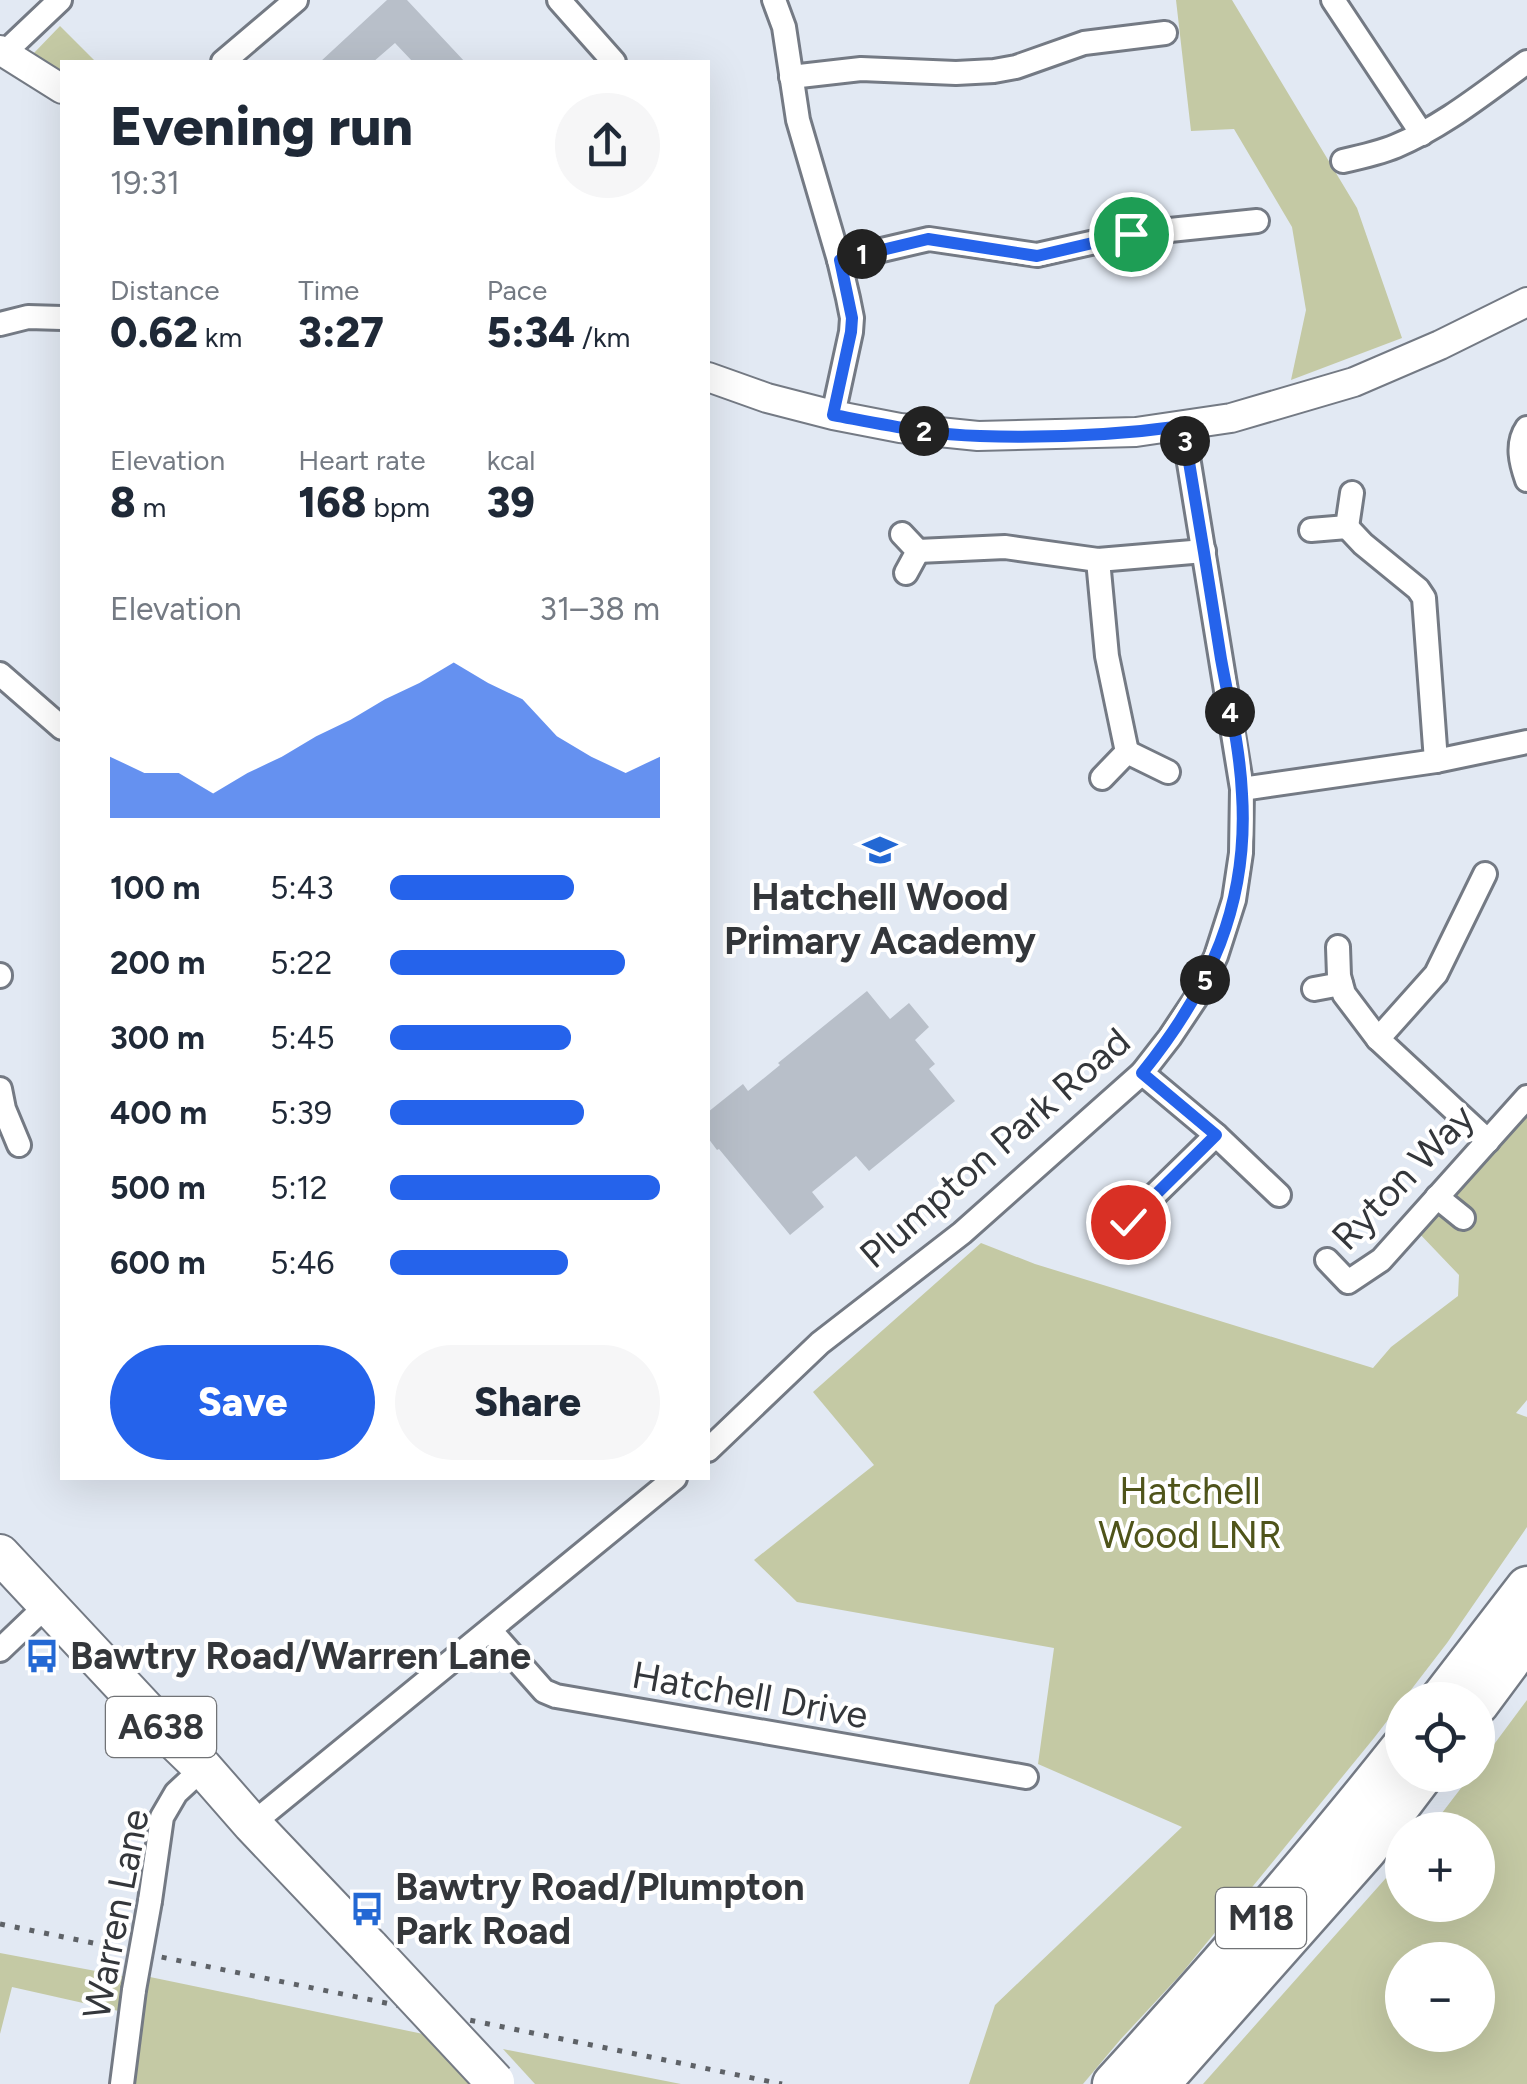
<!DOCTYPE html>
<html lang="en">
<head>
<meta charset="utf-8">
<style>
	body { margin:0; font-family:Figtree,sans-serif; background:#f6f6f7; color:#1f2937; height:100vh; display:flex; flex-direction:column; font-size:38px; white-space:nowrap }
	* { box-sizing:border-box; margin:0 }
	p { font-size:32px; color:#747a83 }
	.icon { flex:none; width:55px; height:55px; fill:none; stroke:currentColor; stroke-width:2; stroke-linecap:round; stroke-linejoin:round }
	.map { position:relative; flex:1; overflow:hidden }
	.panel { position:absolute; left:60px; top:60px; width:650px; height:1420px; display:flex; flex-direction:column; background:#fff; border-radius:0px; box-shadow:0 10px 40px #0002 }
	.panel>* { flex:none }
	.controls { position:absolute; left:1385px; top:1682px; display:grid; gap:20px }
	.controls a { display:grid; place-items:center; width:110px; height:110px; border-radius:50%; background:#fff; box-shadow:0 10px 40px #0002; font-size:50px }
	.pin { position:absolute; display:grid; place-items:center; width:85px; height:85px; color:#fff; margin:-42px; border:5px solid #fff; border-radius:50%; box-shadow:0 2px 10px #0007 }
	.km { position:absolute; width:50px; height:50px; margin:-25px; border-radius:50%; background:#222; color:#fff; font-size:28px; line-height:50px; text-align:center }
	.round { display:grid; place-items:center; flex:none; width:105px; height:105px; border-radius:52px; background:#f6f6f7 }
	.headline { display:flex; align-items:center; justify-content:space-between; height:170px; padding:0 50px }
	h1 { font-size:55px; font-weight:800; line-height:75px }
	.figures { display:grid; grid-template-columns:repeat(3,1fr); gap:15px; height:170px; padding:10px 50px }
	.figures div { display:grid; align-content:center }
	.figures b { font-size:42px; font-weight:800 }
	.figures small { font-size:28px; font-weight:400 }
	.figures p { font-size:28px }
	.chart { height:280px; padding:20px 50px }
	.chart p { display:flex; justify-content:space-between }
	.chart svg { width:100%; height:180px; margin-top:10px; fill:#2563eb; opacity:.7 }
	.primary-button { display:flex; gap:20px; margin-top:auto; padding:20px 50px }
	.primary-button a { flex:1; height:115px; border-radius:60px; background:#2563eb; color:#fff; font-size:40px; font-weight:800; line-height:115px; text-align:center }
	.primary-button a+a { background:#f6f6f7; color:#1f2937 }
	ul { padding:0 50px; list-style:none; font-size:32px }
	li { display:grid; grid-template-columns:160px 120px 1fr; align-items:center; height:75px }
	li i { height:25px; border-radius:12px; background:#2563eb }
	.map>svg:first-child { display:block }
</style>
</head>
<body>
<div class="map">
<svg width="1527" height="2084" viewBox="0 0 1527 2084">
	<rect width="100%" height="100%" fill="#e2e9f3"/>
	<g fill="#c4c9a4" fill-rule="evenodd">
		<polygon points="1176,0 1232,0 1357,208 1402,338 1291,380 1306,310 1292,227 1234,129 1191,131"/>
		<polygon points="60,26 96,62 62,62 62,76 33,54"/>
		<polygon points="1527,1097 1527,1400 1516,1413 1527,1417 1527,1527 1447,1643 1374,1738 1182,1973 1120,2040 1083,2084 969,2084 995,2005 1182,1827 1038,1764 1054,1648 797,1602 754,1560 874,1465 813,1392 981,1243 1035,1264 1373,1368 1391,1347 1458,1296 1459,1275 1416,1230"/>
		<path d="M1527 1700V2084H1203L1402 1860V1905H1478V1830H1429L1471 1775H1478V1766ZM1402 1960H1478V2035H1402Z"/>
		<polygon points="0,1953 149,1981 150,1977 428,2035 462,2059 471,2084 127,2084 141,2016 12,1987 0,2034"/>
		<polygon points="503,2049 681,2084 535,2084"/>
	</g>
	<g fill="#b8bfc9">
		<polygon points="387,0 407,0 465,62 413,62 395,43 373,62 320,62"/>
		<polygon points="867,991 890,1019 909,1003 929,1027 915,1040 935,1064 929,1069 955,1101 869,1171 856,1156 812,1192 824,1207 790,1235 719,1149 717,1150 708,1138 708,1112 743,1084 748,1091 780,1065 778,1063"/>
	</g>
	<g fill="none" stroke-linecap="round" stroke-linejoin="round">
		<g stroke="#747a84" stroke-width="28">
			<g id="minor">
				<polyline points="559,0 614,62"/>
				<polyline points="774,0 784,27 798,120 839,260 848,298 852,318 851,332 833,415"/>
				<polyline points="1333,0 1422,134"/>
				<polyline points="4,53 60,0"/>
				<polyline points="223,62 296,0"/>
				<polyline points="791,77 861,69 956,73 994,71 1016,67 1084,43 1165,33"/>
				<path d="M1343 161C1361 157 1379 153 1396 146 1444 126 1485 92 1527 62"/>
				<polyline points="839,260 929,239 1037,255 1131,234 1257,221"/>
				<polyline points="0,324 28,317 62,318"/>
				<path d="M1527 428C1516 444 1521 463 1527 480"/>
				<polyline points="1347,527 1363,544 1418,589 1424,598 1436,761"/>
				<polyline points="1311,530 1347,527 1352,493"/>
				<polyline points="902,534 918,551 906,573"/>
				<polyline points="918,551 1005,547 1098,560 1204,551"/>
				<polyline points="1098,560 1107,656 1127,752"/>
				<polyline points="0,674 62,728"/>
				<polyline points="1102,778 1127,752 1168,772"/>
				<polyline points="1242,789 1436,761 1527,742"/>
				<polyline points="1338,947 1339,976 1344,994 1378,1039 1488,1141"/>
				<polyline points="0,976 0,975"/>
				<polyline points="1314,989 1341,984"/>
				<polyline points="1378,1039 1436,974 1485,874"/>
				<polyline points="1142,1073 1216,1135 1279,1195"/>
				<polyline points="0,1089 4,1109 19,1145"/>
				<polyline points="1437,1197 1463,1218"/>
				<polyline points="1127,1222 1216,1135"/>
				<polyline points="1327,1260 1348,1282 1381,1260 1527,1097"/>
				<polyline points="708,1450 820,1343 962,1233 1142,1073 1170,1037 1198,995 1216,956 1234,900 1241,853 1242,789 1183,426"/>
				<polyline points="490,1630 544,1691 556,1696 1026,1777"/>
				<polyline points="0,1650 46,1606"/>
				<polyline points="252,1824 675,1478"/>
				<polyline points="150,1901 162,1817 176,1793 203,1768"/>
				<polyline points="122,2084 134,1990"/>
			</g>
		</g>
		<g stroke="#747a84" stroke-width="32">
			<g id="tertiary">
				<polyline points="0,50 62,89"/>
				<polyline points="708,377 767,398 833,415 900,428 978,436 1136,432 1231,418 1354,382 1440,345 1527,302"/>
			</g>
		</g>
		<g stroke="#747a84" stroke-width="42">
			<polyline id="trunk" points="0,1554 170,1736 203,1768 252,1824 370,1948"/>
		</g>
		<g stroke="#747a84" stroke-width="45">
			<g id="motorway">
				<polyline points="1440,1700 1527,1587"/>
				<polyline points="1478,1704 1527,1638"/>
				<path d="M1113 2084C1213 1974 1310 1863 1402 1747"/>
				<polyline points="1159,2084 1367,1849 1423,1775"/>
			</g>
		</g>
		<use href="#minor" stroke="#fff" stroke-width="22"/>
		<use href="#tertiary" stroke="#fff" stroke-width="28"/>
		<use href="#trunk" stroke="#fff" stroke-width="38"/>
		<use href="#motorway" stroke="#fff" stroke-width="40"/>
		<polyline stroke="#5e6267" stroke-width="5" stroke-dasharray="5 10" stroke-linecap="butt" points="0,1924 782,2084"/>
		<g stroke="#747a84" stroke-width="28" stroke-linecap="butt">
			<polyline id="minor-bridge" points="134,1990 150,1901"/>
		</g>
		<g stroke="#747a84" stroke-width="42" stroke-linecap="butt">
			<polyline id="trunk-bridge" points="370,1948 495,2082"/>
		</g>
		<use href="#minor-bridge" stroke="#fff" stroke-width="22"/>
		<use href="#trunk-bridge" stroke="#fff" stroke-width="38"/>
	</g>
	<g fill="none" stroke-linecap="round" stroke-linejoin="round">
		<g stroke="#fff" stroke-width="20">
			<path id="route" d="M1128 1222 1216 1135 1142 1073C1210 989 1249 904 1242 794 1240 749 1229 703 1221 659 1209 581 1196 504 1183 426 1118 435 1045 438 980 436 931 435 881 424 833 415L851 332 852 318 840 260 928 239 1037 256 1131 234"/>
		</g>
		<use href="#route" stroke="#2563eb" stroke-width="12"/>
	</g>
	<defs>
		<g id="school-bare" transform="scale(2.7)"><path d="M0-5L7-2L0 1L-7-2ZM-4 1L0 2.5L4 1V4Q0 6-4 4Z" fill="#2368d4" stroke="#fff" stroke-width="2.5" paint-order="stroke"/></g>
		<g id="bus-bare" transform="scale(2.7)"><path d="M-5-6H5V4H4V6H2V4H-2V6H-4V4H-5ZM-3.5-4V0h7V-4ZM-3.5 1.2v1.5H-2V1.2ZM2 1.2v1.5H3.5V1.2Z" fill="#2368d4" stroke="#fff" stroke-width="2.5" paint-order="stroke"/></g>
	</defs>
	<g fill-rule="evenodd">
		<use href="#school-bare" x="880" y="850"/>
		<use href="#bus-bare" x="42" y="1656"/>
		<use href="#bus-bare" x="367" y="1909"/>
	</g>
	<g text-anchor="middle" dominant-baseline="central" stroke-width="8" stroke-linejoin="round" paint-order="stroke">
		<g fill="#fff" stroke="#717376" stroke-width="2.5">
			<rect x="106" y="1697" width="110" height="60" rx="8"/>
			<rect x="1216" y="1888" width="90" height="60" rx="8"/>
		</g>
		<g font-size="35" font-weight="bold" fill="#34373b">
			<text x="161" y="1727">A638</text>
			<text x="1261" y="1918">M18</text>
		</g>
		<g font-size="38" font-weight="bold" fill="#34373b" stroke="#fff" text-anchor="start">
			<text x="880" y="897" text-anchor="middle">Hatchell Wood<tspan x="880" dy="44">Primary Academy</tspan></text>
			<text x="70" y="1656">Bawtry Road/Warren Lane</text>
			<text x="395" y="1887">Bawtry Road/Plumpton<tspan x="395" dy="44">Park Road</tspan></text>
		</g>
		<g font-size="38" fill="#34373b" stroke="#fff">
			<text transform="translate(995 1148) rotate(-41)">Plumpton Park Road</text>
			<text transform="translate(1403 1177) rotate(-46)">Ryton Way</text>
			<text transform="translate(750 1695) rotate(10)">Hatchell Drive</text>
			<text transform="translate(116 1914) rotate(-79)">Warren Lane</text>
		</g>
		<g font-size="38" fill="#4f541a" stroke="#fff">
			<text x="1190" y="1491">Hatchell<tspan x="1190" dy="44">Wood LNR</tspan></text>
		</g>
	</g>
</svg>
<div class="controls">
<a><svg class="icon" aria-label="locate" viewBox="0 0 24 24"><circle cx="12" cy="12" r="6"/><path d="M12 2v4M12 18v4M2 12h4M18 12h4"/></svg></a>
<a>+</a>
<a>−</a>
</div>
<div class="pin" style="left:1131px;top:234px;background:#1e9e55"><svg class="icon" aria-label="arrive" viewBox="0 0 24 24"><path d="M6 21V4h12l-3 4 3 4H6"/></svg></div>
<div class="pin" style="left:1128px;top:1222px;background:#d93025"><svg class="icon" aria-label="check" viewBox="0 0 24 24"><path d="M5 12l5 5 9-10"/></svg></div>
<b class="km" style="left:862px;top:254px">1</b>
<b class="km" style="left:924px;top:431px">2</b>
<b class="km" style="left:1185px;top:441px">3</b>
<b class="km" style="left:1230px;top:712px">4</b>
<b class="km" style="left:1205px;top:980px">5</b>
<section class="panel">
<div class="headline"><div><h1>Evening run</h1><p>19:31</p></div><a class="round"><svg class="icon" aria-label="share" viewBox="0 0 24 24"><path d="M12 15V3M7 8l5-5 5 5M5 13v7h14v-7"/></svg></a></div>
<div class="figures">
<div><p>Distance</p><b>0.62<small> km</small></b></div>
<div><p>Time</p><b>3:27</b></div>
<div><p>Pace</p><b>5:34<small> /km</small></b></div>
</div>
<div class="figures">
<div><p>Elevation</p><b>8<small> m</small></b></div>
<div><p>Heart rate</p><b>168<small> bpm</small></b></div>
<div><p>kcal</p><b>39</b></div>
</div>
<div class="chart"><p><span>Elevation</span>31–38 m</p>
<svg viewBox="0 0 160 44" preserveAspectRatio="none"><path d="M0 44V29L10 33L20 33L30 38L40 33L50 29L60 24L70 20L80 15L90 11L100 6L110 11L120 15L130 24L140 29L150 33L160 29V44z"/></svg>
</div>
<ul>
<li><b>100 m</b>5:43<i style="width:68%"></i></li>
<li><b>200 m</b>5:22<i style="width:87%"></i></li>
<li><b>300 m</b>5:45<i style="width:67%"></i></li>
<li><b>400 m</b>5:39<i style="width:72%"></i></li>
<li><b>500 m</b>5:12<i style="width:100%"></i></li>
<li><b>600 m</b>5:46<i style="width:66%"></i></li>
</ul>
<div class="primary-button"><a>Save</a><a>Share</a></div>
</section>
</div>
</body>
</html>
